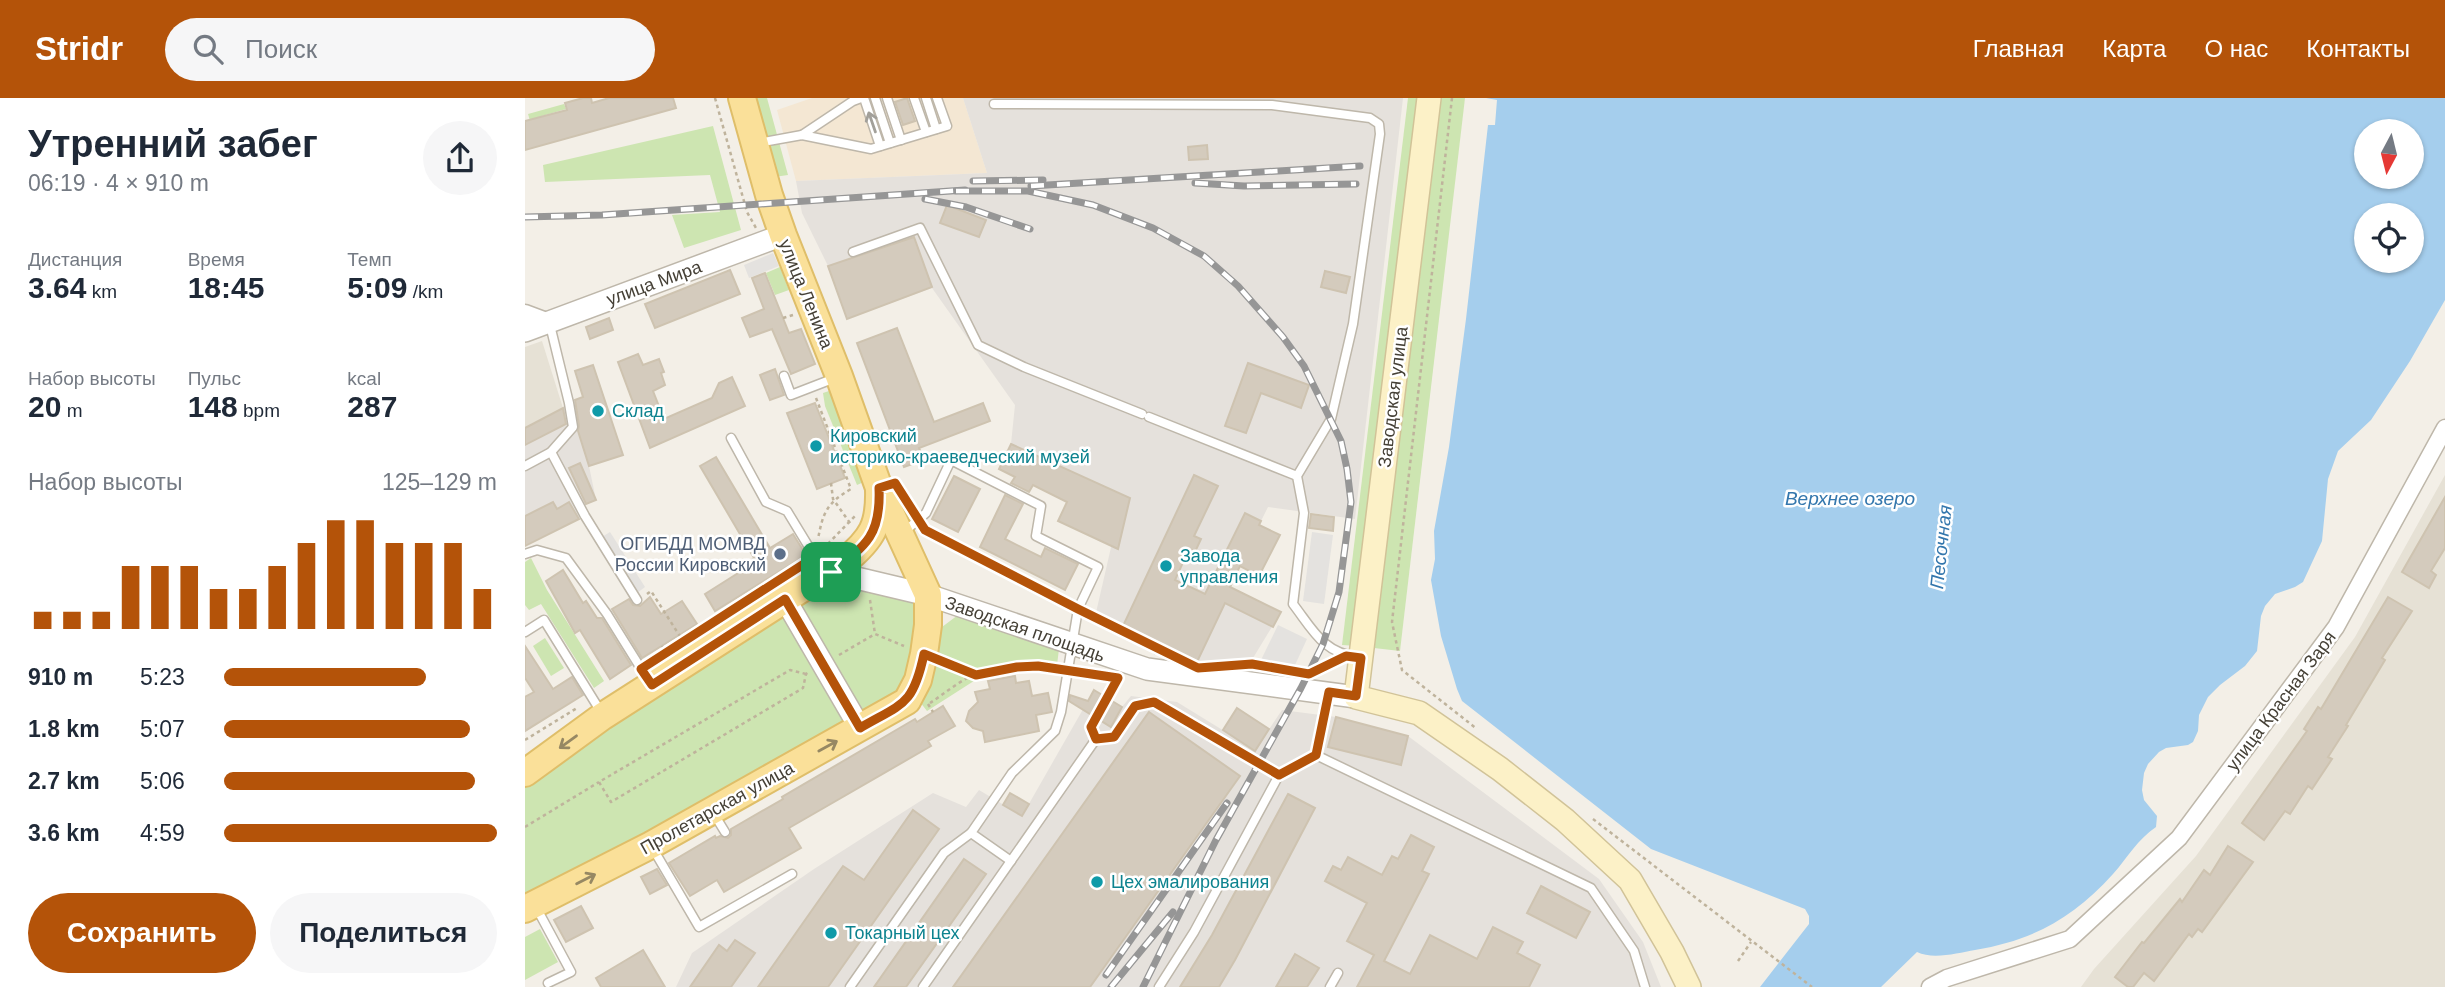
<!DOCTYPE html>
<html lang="ru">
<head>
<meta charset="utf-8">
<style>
	body { margin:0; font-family:Helvetica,sans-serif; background:#f6f6f7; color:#1f2937; height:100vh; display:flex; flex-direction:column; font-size:26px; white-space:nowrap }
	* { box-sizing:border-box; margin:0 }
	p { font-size:23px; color:#747a83 }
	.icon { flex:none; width:38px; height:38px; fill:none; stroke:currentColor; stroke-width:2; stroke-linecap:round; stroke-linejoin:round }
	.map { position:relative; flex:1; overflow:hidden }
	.details { display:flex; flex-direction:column; background:#fff; width:525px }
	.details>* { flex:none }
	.needle { width:46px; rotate:187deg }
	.tools { position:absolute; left:1829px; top:21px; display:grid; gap:14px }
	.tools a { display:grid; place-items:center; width:70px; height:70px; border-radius:50%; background:#fff; box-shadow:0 2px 5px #0004; font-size:35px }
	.pin { position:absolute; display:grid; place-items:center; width:60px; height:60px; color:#fff; margin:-30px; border-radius:14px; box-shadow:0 4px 10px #0006 }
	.round { display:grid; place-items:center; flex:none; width:74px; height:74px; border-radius:37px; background:#f6f6f7 }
	.summary { display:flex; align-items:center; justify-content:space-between; height:119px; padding:0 28px }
	h1 { font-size:38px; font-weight:800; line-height:52px }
	.stats { display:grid; grid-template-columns:repeat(3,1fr); gap:10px; height:119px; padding:7px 28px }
	.stats div { display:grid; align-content:center }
	.stats b { font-size:30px; font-weight:800 }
	.stats small { font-size:19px; font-weight:400 }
	.stats p { font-size:19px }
	.chart { height:196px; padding:14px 28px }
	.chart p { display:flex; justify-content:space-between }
	.chart svg { width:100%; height:126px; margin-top:7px; stroke:#b45309; stroke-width:6 }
	.button { display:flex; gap:14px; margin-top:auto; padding:14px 28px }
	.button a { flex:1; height:80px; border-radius:42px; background:#b45309; color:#fff; font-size:28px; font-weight:800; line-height:80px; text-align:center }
	.button a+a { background:#f6f6f7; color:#1f2937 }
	ul { padding:0 28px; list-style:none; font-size:23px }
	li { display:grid; grid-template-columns:112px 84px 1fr; align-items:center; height:52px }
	li i { height:18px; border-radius:9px; background:#b45309 }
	header { display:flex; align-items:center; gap:42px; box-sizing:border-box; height:98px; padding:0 35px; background:#b45309; color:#fff }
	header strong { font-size:33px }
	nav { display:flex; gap:38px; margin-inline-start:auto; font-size:24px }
	.search { width:490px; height:63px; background:#f6f6f7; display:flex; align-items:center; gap:18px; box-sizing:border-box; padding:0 24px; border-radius:38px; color:#747a83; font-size:26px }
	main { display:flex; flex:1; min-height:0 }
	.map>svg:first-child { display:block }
</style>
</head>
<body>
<header>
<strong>Stridr</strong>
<div class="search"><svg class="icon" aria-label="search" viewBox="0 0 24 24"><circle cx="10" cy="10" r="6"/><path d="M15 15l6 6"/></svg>Поиск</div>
<nav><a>Главная</a><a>Карта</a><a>О нас</a><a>Контакты</a></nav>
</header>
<main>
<section class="details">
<div class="summary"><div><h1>Утренний забег</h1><p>06:19 · 4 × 910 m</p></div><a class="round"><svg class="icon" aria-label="share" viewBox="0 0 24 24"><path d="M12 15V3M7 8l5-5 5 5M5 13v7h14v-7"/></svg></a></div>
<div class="stats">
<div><p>Дистанция</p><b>3.64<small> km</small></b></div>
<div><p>Время</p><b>18:45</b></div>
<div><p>Темп</p><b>5:09<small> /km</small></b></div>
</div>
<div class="stats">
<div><p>Набор высоты</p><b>20<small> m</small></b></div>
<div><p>Пульс</p><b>148<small> bpm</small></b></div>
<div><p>kcal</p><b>287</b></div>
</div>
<div class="chart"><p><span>Набор высоты</span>125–129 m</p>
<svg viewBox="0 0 160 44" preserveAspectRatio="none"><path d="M5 44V38M15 44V38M25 44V38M35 44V22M45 44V22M55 44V22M65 44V30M75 44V30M85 44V22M95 44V14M105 44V6M115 44V6M125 44V14M135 44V14M145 44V14M155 44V30"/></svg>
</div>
<ul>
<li><b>910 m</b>5:23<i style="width:74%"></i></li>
<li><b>1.8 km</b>5:07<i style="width:90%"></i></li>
<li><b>2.7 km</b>5:06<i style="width:92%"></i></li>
<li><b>3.6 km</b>4:59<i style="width:100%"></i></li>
</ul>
<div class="button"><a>Сохранить</a><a>Поделиться</a></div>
</section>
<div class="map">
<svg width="1920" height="889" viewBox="0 0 1920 889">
	<rect width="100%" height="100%" fill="#f3efe7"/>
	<g fill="#e6e1d5">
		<polygon points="17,243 38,310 0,329 0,249"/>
		<polygon points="1920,377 1920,889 1556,889 1569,871 1671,758 1830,539"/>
	</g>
	<polygon fill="#f4e7d3" points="287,0 438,0 462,75 271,83 252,12"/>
	<g fill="#e5e1dc">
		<polygon points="438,0 878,0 830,421 743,409 734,427 755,437 734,478 715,468 705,489 756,514 728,560 672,565 577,520 570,519 598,397 486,346 490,307 407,190 322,221 303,168 277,115 271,83 462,75"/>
		<polygon points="58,299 80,363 64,368 71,402 59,407 60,418 0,448 0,330"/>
		<polygon points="569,592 597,609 606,598 652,604 730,652 757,612 811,619 883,638 1074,781 1118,844 1136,889 151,889 167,855 289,771 408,695 441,709 454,692 497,718"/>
	</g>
	<g fill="#cde5b1">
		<polygon points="227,0 242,0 263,77 249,79"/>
		<polygon points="883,0 899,0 833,548 817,547"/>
		<polygon points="913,0 940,0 875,553 849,550"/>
		<polygon points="39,6 41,11 17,18 24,44 9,36 3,16"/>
		<polygon points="188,28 216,132 159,150 147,117 195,114 185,77 20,84 18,67"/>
		<polygon points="255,169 264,192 250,197 241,175"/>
		<polygon points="304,293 341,383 332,387 300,308 298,295"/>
		<polygon points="6,460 22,492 79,583 69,590 16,506 4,512 0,507 0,464"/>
		<polygon points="310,483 393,505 394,527 377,594 105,746 0,799 0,685 39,656"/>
		<polygon points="433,517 534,551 531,575 500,572 452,581 402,613 395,604 413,532"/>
		<polygon points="20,540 39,570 26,578 8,548"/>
		<polygon points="15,831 33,864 0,882 0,839"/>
	</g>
	<g fill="#e4e2df">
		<polygon points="248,155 254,168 224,180 219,167"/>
		<polygon points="85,434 120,489 112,495 77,439"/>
		<polygon points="787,434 808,437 799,506 778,503"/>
		<polygon points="753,527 782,541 770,567 736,562"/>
	</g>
	<path fill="#a5ceed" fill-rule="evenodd" d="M961 0H1920V202L1885 263 1846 322 1813 353 1803 381 1797 443 1778 484 1770 489 1750 496 1740 508 1736 518 1732 553 1720 568 1695 587 1683 599 1674 617 1673 633 1668 644 1663 647 1641 650 1634 654 1623 666 1619 675 1617 692 1619 702 1632 718 1631 729C1612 742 1603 759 1588 776 1548 820 1509 842 1450 852 1433 855 1408 862 1392 854L1356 889H1235L1284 826V818L1280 811 1126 751 937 603 932 591 916 538 906 482 910 461 909 433 924 349 941 221 963 27H970L972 2ZM1841 33H1886V79H1841ZM1841 117H1886V163H1841Z"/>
	<g fill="#d4cbbd" stroke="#cec3b0" stroke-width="2">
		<polygon points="58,0 66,0 67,5 84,0 148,0 151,10 0,52 0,23 42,12 40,5"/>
		<polygon points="382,0 390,23 378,27 370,4"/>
		<polygon points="682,47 683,61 664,62 663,49"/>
		<polygon points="422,107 461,122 454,139 415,125"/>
		<polygon points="389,139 407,189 322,221 303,168"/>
		<polygon points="205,172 215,196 130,230 120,206"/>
		<polygon points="800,173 825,179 821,195 796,189"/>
		<polygon points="240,175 264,235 276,231 290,266 266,276 247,231 225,239 217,220 239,211 227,180"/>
		<polygon points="84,220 88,232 65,241 61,229"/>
		<polygon points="372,230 409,324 458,305 465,323 394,350 399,362 379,369 332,245"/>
		<polygon points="113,256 118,267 134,261 139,274 136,275 140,287 128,293 139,321 187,300 194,285 207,279 220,308 125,350 93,264"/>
		<polygon points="723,265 784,287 776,310 736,295 721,335 700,328"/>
		<polygon points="68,267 98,357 64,368 53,333 54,328 50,302 58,299 50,273"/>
		<polygon points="250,271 259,297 245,302 235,277"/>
		<polygon points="290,305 320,380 292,391 262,315"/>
		<polygon points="38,310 41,326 0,347 0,330"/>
		<polygon points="486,346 605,400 593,451 533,423 542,404 508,387 504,394 486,385 490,379 474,371"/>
		<polygon points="191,359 245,450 268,436 281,457 190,513 180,496 229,465 227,462 229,460 175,368"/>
		<polygon points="55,365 71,402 61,406 44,370"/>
		<polygon points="669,377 693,388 669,438 676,441 670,454 664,451 650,482 680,496 720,415 736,423 734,427 755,437 734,478 715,468 705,489 756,514 748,529 700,505 672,564 597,530"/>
		<polygon points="429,378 455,391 433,434 407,421"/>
		<polygon points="480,397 498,406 480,441 516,459 520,450 553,466 540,492 455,449"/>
		<polygon points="1920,399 1920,450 1906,473 1911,477 1904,490 1877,474"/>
		<polygon points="28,404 32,411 44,404 54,421 0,448 0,418"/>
		<polygon points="786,416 809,419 808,433 784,430"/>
		<polygon points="38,472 58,505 61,503 72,520 77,520 106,567 85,581 55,532 50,535 21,483"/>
		<polygon points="125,499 136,516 157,503 172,526 117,560 87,511 104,501 108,507 115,508"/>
		<polygon points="1863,499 1887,513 1857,560 1860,562 1821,627 1823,628 1803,659 1807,661 1787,691 1783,688 1765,716 1760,713 1739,742 1717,725 1782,633 1779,631 1793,609 1796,611"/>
		<polygon points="0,548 28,591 47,579 58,597 0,633 0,599 9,594 0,580"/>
		<polygon points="490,578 491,585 504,583 507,598 523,595 527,614 511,617 514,633 460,644 458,633 448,630 441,623 444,613 453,604 450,594 465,591 463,583"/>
		<polygon points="569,592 597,609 586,629 544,603 545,597 563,603"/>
		<polygon points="418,608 430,628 403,643 406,648 264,730 276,750 199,794 192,782 165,798 144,765 190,738 191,740 195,738 203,740 206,737 206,731 258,701 257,699 390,621 392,624"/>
		<polygon points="712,610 744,631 730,653 698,632"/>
		<polygon points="624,614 715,678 565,889 428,889"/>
		<polygon points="811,619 883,638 876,667 803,649"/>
		<polygon points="485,695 504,706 497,718 478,707"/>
		<polygon points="763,696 790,710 710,862 694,889 655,889 687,837"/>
		<polygon points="388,712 414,731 303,889 233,889 318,768 339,782"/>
		<polygon points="886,737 909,749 897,773 904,776 859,863 885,876 905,837 952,861 968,829 998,844 992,855 1015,867 1004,889 832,889 849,857 822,843 842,805 800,783 808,768 816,772 823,759 857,777 867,758 873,761"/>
		<polygon points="1703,748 1728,764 1677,834 1673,831 1667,839 1664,836 1629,883 1619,875 1608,889 1603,889 1590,879 1617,844 1619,845 1655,801 1657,804 1679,772 1685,777"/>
		<polygon points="439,761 461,776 381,889 349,889"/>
		<polygon points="132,771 142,787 125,796 116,779"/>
		<polygon points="1016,788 1065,814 1051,840 1002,815"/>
		<polygon points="56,808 68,830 41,844 29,822"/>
		<polygon points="210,842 230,855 206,889 165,889 194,847 202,853"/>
		<polygon points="118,852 140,889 76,889 71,880"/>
		<polygon points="770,856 794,870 782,889 751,889"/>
	</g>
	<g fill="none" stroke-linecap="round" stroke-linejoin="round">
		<g stroke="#beb7aa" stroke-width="11">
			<g id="service">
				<polyline points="339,0 355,48"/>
				<polyline points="350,0 365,45"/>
				<polyline points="362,0 376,42"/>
				<polyline points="389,0 401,34"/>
				<polyline points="401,0 411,31"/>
				<path d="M469 6 747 7 845 20 854 26 855 36 828 226 806 321 772 378 779 415 768 506C788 532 798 555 833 559"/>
				<polyline points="277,37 328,3 336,0"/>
				<polyline points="233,45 277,37 346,51 422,28 412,0"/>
				<polyline points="328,154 395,130 453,247 499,269 617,316"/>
				<polyline points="259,278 266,297 310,280"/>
				<polyline points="624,319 772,378"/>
				<polyline points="206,340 241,404 262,413 290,459 301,469"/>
				<polyline points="26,354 60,418 112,502"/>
				<polyline points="0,368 26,354 48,329 44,305 25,227"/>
				<polyline points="379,434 401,415 426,362 516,408 511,438 573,469 553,511 536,614 530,633 487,675 446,735 486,763"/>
				<polyline points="0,456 12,452 41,460 82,516 125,585"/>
				<polyline points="0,534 19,522 76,614"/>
				<polyline points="791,657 1066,790 1109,853 1120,889"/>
				<polyline points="189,716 200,734"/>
				<polyline points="127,749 174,829 267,776"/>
				<polyline points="11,809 46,874 23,885"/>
				<polyline points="325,889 419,755 446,735"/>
				<polyline points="398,889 571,641 589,639 610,608 630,604 754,677 791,657 804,597"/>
				<polyline points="634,889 669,834 754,677"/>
				<polyline points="805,889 813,875"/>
			</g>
		</g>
		<g stroke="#beb7aa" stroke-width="19">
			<g id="minor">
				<polyline points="0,215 24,224"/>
				<polyline points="1405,889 1422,880 1545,841 1654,740 1811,529 1920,330"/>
			</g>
		</g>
		<g stroke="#beb7aa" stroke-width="24">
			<g id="tertiary">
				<polyline points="0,233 258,137"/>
				<polyline points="306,474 403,497 622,571 831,599"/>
				<polyline points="260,501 335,630"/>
			</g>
		</g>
		<g stroke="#d1c398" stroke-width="26">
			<polyline id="secondary" points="904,0 831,599 894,615 975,671 1040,722 1105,782 1147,854 1164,889"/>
		</g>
		<g stroke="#dfbe69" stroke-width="30">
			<g id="primary">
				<path d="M0 675 78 618 320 463C347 441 355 427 354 392"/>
				<polyline points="0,811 126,747 382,603 393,582 399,556 403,527 403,497 354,390 314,278 258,137 244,97 217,0"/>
			</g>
		</g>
		<g stroke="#bfb39c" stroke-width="2.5" stroke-dasharray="3.5 3.5" stroke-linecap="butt">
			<polyline points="190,0 222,114 231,130"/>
			<polyline points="927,0 867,524 877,572 952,631"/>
			<polyline points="258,220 268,217"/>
			<path d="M291 300 326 391C302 405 298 414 293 441"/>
			<polyline points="306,385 308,401 325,425"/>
			<polyline points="398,430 544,507"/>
			<polyline points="298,451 330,418"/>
			<polyline points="122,496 126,493 158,543"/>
			<polyline points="345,502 350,536"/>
			<polyline points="562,516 632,550 633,547"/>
			<polyline points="137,548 141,555"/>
			<polyline points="629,556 632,550 642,555"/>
			<polyline points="314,557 350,536 379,548"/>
			<polyline points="418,564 451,577"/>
			<polyline points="553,574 591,580"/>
			<polyline points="784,575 810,563"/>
			<polyline points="281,576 265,572 74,684 86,704 278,590 281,576 284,574"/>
			<path d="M405 605C419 596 435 582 451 576 477 567 506 567 532 571"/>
			<polyline points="403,606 408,614"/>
			<polyline points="567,633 566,629 593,581"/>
			<polyline points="0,642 52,610"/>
			<polyline points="1068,721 1287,889"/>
			<polyline points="0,729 74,684"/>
			<polyline points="1213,863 1226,844"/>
		</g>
		<use href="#service" stroke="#fff" stroke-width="8"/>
		<use href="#minor" stroke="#fff" stroke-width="16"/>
		<use href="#tertiary" stroke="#fff" stroke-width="21"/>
		<use href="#secondary" stroke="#fcf1c7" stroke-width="23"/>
		<use href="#primary" stroke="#fae099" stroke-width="26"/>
		<g stroke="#969696" stroke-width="7">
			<g id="rail">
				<polyline points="448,83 518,82"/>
				<polyline points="670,85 719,88 831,86"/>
				<polyline points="506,88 835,68"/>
				<polyline points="431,93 503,93 568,107 628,130 679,158 713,188 758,239 779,268 816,343 822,371 826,404 814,494 798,546 776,590 691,742 618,889"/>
				<polyline points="400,101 441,109 505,131"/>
				<polyline points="0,119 77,117 440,92"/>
				<polyline points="581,877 702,705"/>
				<polyline points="586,889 648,814"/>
			</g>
		</g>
		<use href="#rail" stroke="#fff" stroke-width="4.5" stroke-dasharray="13" stroke-linecap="butt"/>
	</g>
	<defs><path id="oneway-shaft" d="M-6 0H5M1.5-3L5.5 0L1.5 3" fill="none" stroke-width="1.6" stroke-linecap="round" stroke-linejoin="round" transform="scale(1.75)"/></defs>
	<use stroke="#a2a09a" href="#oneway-shaft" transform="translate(347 24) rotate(-109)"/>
	<g stroke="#968863">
		<use href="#oneway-shaft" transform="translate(43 644) rotate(144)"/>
		<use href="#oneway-shaft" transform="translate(303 648) rotate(-29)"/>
		<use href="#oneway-shaft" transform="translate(61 781) rotate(-27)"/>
	</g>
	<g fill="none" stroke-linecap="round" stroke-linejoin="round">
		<g stroke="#fff" stroke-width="14">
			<path id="route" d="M370 385 400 432 553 511 673 570 727 566 784 576 821 558 836 560 831 598 804 594 791 657 754 677 629 604 610 608 589 639 571 641 566 629 593 580 513 568 492 569 451 577 399 556C388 608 378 605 335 630L260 501 127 587 116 571 282 464 290 459 306 474C342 447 356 437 354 390Z"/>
		</g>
		<use href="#route" stroke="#b45309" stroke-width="9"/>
	</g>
	<g fill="#0f9aa8" stroke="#fff" stroke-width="2.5">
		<circle cx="73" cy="313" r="7"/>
		<circle cx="291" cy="348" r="7"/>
		<circle cx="641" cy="468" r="7"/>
		<circle cx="572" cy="784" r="7"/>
		<circle cx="306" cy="835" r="7"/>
	</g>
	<circle fill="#5c6f8a" stroke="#fff" stroke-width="2.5" cx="255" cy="456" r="7"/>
	<g text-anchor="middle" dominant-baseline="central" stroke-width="5" stroke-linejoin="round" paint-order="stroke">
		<g font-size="18" fill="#454036" stroke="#fff">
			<text transform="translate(129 185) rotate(-20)">улица Мира</text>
			<text transform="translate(281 196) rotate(68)">улица Ленина</text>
			<text transform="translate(868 299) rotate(-83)">Заводская улица</text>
			<text transform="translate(500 531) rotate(19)">Заводская площадь</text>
			<text transform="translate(1756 603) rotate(-53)">улица Красная Заря</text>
			<text transform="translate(192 710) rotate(-29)">Пролетарская улица</text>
		</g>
		<g font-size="18" fill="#0d838f" stroke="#fff" text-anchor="start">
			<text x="87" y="313">Склад</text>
			<text x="305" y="338">Кировский<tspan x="305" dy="21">историко-краеведческий музей</tspan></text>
			<text x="655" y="458">Завода<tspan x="655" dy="21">управления</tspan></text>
			<text x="586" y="784">Цех эмалирования</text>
			<text x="320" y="835">Токарный цех</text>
		</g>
		<g font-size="18" fill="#4e5e75" stroke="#fff" text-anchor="end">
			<text x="241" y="446">ОГИБДД МОМВД<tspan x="241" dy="21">России Кировский</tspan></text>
		</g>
		<g font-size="19" font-style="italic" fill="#3477ad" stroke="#fff">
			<text x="1325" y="400">Верхнее озеро</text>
			<text transform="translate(1416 449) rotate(-84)">Песочная</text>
		</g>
	</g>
</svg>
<div class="tools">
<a><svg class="needle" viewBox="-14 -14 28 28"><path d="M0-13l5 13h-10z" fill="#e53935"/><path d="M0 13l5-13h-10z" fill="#747a83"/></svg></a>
<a><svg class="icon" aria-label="locate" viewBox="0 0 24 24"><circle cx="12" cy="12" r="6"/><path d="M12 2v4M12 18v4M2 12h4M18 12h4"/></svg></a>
</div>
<div class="pin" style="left:306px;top:474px;background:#1e9e55"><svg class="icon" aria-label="arrive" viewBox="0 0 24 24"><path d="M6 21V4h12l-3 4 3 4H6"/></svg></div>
</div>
</main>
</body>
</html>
